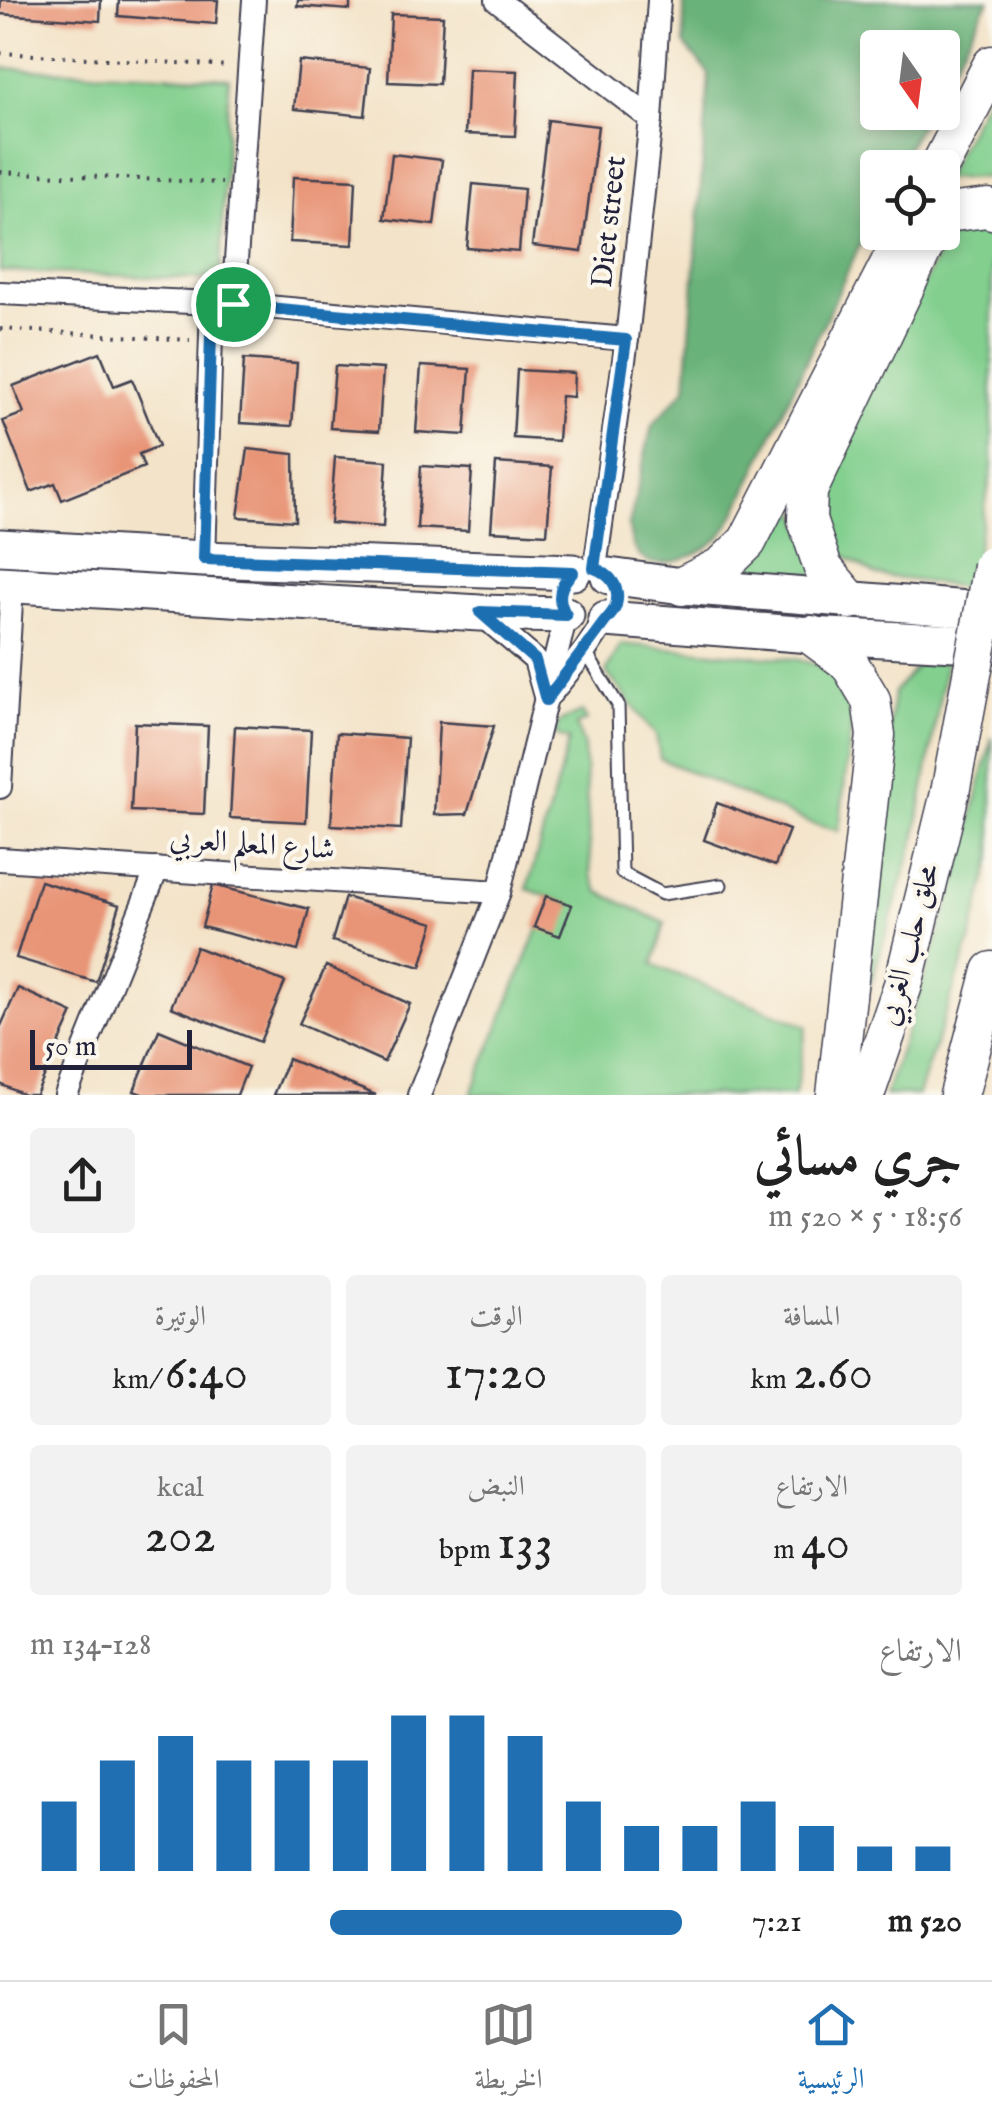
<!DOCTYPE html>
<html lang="ar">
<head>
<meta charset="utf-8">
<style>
	body { margin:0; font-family:"IM FELL English",Amiri,serif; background:#f2f2f2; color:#222; direction:rtl; height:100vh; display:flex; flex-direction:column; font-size:38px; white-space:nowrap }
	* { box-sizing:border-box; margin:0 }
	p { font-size:32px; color:#767676 }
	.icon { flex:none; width:55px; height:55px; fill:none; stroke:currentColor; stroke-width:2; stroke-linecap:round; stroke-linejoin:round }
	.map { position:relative; height:1095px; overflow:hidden; direction:ltr }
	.sheet { display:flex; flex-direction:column; background:#fff; flex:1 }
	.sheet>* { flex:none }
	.needle { width:65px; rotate:166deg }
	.tools { position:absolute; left:860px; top:30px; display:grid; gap:20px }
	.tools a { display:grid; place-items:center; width:100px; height:100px; border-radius:10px; background:#fff; box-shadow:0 5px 15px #0003; font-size:50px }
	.scale { position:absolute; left:30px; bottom:25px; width:162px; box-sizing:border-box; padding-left:10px; border:5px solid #22223b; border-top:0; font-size:28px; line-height:35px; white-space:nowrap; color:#22223b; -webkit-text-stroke:8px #fbf7ec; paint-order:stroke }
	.pin { position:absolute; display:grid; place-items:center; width:85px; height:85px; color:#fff; margin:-42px; border:5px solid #fff; border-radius:50%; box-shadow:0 2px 10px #0007 }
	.round { display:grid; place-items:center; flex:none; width:105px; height:105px; border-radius:10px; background:#f2f2f2 }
	.overview { display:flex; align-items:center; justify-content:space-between; height:170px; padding:0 30px }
	h1 { font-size:55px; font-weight:600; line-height:75px }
	.metrics { display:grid; grid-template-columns:repeat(3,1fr); gap:15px; height:170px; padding:10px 30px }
	.metrics div { display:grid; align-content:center; border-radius:10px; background:#f2f2f2; text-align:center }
	.metrics b { font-size:50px; font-weight:600 }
	.metrics small { font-size:28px; font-weight:400 }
	.metrics p { font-size:28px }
	.chart { height:280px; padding:20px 30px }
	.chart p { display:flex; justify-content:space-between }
	.chart svg { width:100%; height:180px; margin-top:10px; stroke:#1f6fb2; stroke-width:6 }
	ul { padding:0 30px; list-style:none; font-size:32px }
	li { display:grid; grid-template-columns:160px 120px 1fr; align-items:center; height:75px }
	li i { height:25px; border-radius:12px; background:#1f6fb2 }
	.tab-bar { display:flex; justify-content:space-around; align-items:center; height:140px; border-top:2px solid #e0e0e0; background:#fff; font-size:28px; color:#767676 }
	.tab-bar a { display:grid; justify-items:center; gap:5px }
	.tab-bar .current { color:#1f6fb2 }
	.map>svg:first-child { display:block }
</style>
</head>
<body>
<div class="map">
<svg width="992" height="1095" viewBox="0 0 992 1095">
	<rect width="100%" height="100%" fill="#fbf7ec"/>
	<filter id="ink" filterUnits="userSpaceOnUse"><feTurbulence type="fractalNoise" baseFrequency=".01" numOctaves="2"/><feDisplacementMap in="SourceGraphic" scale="20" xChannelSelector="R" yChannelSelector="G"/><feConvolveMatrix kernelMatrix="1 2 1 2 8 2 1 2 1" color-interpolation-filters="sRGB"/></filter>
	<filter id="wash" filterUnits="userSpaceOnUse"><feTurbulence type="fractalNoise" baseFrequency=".0048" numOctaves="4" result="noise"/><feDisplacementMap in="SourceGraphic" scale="40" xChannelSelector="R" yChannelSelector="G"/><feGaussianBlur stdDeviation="2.25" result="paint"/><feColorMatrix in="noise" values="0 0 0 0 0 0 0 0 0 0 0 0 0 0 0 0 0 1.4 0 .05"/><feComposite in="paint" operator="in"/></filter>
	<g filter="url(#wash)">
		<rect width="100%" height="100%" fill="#f3e3c8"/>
		<g fill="#82cf8e" stroke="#527864" stroke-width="2.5">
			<polygon points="0,68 229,78 220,280 0,271"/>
			<polygon points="992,86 992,177 943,179"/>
			<polygon points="962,230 992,236 992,469 970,588 876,575 840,553 822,526 816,494 944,243"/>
			<polygon points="790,492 820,575 735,570"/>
			<polygon points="621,644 795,659 823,666 838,679 848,701 852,720 839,831 810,823 660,759 656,735 606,672"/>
			<polygon points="946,662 915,840 843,1073 894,692 919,664"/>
			<polygon points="582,712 587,720 576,725 584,746 591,875 599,892 665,923 653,965 807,1026 795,1095 471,1095 540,924 571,905 527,889 569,740 555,735 559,722"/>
			<polygon points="992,737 992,857 970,942 918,1095 885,1095 954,888"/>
		</g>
		<path fill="#69b279" stroke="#466a5a" stroke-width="2.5" d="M684 0H989L943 84 942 48H878V112L927 113 896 167 878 168 877 208 736 513C730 521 725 532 718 539 703 553 665 571 645 560 632 553 630 537 629 525L652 425 686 388 709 74 684 44Z"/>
		<g id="blocks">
			<g fill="#e89477">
				<polygon points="1,0 101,0 100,21 0,14"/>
				<polygon points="119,0 218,0 216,24 118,16"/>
				<polygon points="298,0 350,0 350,10 297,6"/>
				<polygon points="391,14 443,16 439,84 388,82"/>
				<polygon points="299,61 370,68 365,116 294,109"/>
				<polygon points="468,69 518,71 515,136 465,134"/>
				<polygon points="548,120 598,126 582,252 532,246"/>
				<polygon points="392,154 442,160 434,225 384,219"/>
				<polygon points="293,177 356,180 353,245 290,242"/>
				<polygon points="473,184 524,189 519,252 467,248"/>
				<polygon points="100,352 114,386 132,379 159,446 139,454 144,467 62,500 55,483 31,492 3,421 24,413 13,386"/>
				<polygon points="244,359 297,363 292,426 240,423"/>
				<polygon points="335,366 383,369 379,431 330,428"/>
				<polygon points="421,366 470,369 465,435 416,432"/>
				<polygon points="517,370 574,373 573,397 561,396 558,441 513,438"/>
				<polygon points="248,449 294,454 295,521 238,517"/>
				<polygon points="335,457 387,461 383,527 330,523"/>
				<polygon points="496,463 552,467 547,534 491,531"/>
				<polygon points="421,466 472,469 468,531 417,528"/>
				<polygon points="439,722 494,726 467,814 434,815"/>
				<polygon points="135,723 208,726 204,814 131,811"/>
				<polygon points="235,726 311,730 306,822 230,818"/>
				<polygon points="337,733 407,738 401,829 331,825"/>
				<polygon points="717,803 789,830 775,866 704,840"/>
				<polygon points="40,881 120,905 96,982 16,958"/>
				<polygon points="213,885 309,909 298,951 202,927"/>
				<polygon points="546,896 572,905 560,936 534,927"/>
				<polygon points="345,897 434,923 421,967 332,941"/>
				<polygon points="196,947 285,982 260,1042 171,1007"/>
				<polygon points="326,966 410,1004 384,1062 299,1024"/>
				<polygon points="18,988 73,1013 36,1095 24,1095 0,1084 0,1028"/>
				<polygon points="159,1030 248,1067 237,1095 144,1095 134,1091"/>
				<polygon points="288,1059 376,1095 273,1095"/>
			</g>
		</g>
	</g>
	<g filter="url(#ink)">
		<use href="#blocks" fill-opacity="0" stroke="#413f50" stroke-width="2.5"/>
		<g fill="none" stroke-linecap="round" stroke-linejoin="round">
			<g stroke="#413f50" stroke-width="15">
				<polyline id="service" points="585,651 618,705 622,873 662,894 721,885"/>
			</g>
			<g stroke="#413f50" stroke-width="26">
				<g id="minor">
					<polyline points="497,0 651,119"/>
					<polyline points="0,293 233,304 627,339"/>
					<polyline points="233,304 254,0"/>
					<polyline points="204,559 212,303"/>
					<polyline points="595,568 627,339 651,119 659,0"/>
					<polyline points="480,613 535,660 545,696"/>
					<polyline points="551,693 585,651 606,619"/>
					<polyline points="0,787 12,585"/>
					<polyline points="0,859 499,892"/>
					<polyline points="66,1095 157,869"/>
					<polyline points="419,1095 499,892 566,615"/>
				</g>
			</g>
			<g stroke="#413f50" stroke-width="39">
				<g id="primary">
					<polyline points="0,547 204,559 573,572"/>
					<polyline points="609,576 682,586 992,611"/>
					<polyline points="0,584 480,613 566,615"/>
					<polyline points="606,619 811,635 992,645"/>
				</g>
			</g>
			<g stroke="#413f50" stroke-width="41">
				<g id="trunk">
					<polyline points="939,168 992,65"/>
					<polyline points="942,218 946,213 988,208 992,210"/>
					<polyline points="682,586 722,566 747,542 906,232"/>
					<polyline points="850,600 823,568 807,520 808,491 925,245 933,232"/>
					<polyline points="811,635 849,663 871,700 876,735 836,1095"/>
					<polyline points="865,1095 903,985 950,793"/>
					<polyline points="959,1095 992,971"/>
				</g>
			</g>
			<g stroke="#413f50" stroke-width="4" stroke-dasharray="2.5 8" stroke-linecap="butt">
				<polyline points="0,53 230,66"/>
				<polyline points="0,172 222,183"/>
				<polyline points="0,329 190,340"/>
			</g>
			<use href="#service" stroke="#fff" stroke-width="11"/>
			<use href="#minor" stroke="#fff" stroke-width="22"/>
			<use href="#primary" stroke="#fff" stroke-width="35"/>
			<use href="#trunk" stroke="#fff" stroke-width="38"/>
			<g stroke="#413f50" stroke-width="41" stroke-linecap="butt">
				<polyline id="trunk-bridge" points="950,793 992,566"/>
			</g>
			<use href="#trunk-bridge" stroke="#fff" stroke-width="38"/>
		</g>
	</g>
	<g fill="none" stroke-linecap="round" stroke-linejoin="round" filter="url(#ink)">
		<g stroke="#fff" stroke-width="20">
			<path id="route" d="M212 303 626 340 594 568C610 574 621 587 616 605 614 613 608 617 603 624 584 650 565 675 546 700L535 660 480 612 566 615C556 599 559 585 573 572L204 559Z"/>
		</g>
		<use href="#route" stroke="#1f6fb2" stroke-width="12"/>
	</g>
	<g text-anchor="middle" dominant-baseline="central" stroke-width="8" stroke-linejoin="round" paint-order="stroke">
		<g font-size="30" fill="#22223b" stroke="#fbf7ec">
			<text transform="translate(610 222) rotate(-84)">Diet street</text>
			<text transform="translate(252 845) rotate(4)">شارع المعلم العربي</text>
			<text transform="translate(910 945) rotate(-75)">محلق حلب الغربي</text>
		</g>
	</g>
</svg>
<div class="tools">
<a><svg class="needle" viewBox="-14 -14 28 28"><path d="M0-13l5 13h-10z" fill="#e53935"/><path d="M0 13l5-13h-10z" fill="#767676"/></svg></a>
<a><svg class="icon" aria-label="locate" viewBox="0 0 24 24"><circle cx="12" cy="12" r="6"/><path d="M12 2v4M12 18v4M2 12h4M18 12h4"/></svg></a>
</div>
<div class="scale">50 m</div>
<div class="pin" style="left:233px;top:304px;background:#1e9e55"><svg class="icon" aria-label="arrive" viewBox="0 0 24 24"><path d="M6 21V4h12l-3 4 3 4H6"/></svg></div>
</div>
<section class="sheet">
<div class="overview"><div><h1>جري مسائي</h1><p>18:56 · 5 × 520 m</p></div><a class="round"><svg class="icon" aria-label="share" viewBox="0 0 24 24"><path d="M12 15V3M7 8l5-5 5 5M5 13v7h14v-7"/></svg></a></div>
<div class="metrics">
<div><p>المسافة</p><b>2.60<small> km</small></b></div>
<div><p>الوقت</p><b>17:20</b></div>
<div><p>الوتيرة</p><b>6:40<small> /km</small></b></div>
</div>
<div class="metrics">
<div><p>الارتفاع</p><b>40<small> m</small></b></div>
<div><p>النبض</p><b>133<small> bpm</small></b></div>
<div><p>kcal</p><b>202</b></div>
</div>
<div class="chart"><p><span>الارتفاع</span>128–134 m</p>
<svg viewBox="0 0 160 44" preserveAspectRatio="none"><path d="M5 44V27M15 44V17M25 44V11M35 44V17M45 44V17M55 44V17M65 44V6M75 44V6M85 44V11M95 44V27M105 44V33M115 44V33M125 44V27M135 44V33M145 44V38M155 44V38"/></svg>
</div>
<ul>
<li><b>520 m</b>7:21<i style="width:54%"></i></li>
</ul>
</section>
<nav class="tab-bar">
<a class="current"><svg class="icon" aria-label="home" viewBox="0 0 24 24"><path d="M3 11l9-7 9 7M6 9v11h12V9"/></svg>الرئيسية</a>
<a><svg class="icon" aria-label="map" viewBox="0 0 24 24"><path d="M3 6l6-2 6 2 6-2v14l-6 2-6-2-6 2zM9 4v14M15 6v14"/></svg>الخريطة</a>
<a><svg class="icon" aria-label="saved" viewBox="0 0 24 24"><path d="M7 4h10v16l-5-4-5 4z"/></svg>المحفوظات</a>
</nav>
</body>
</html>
